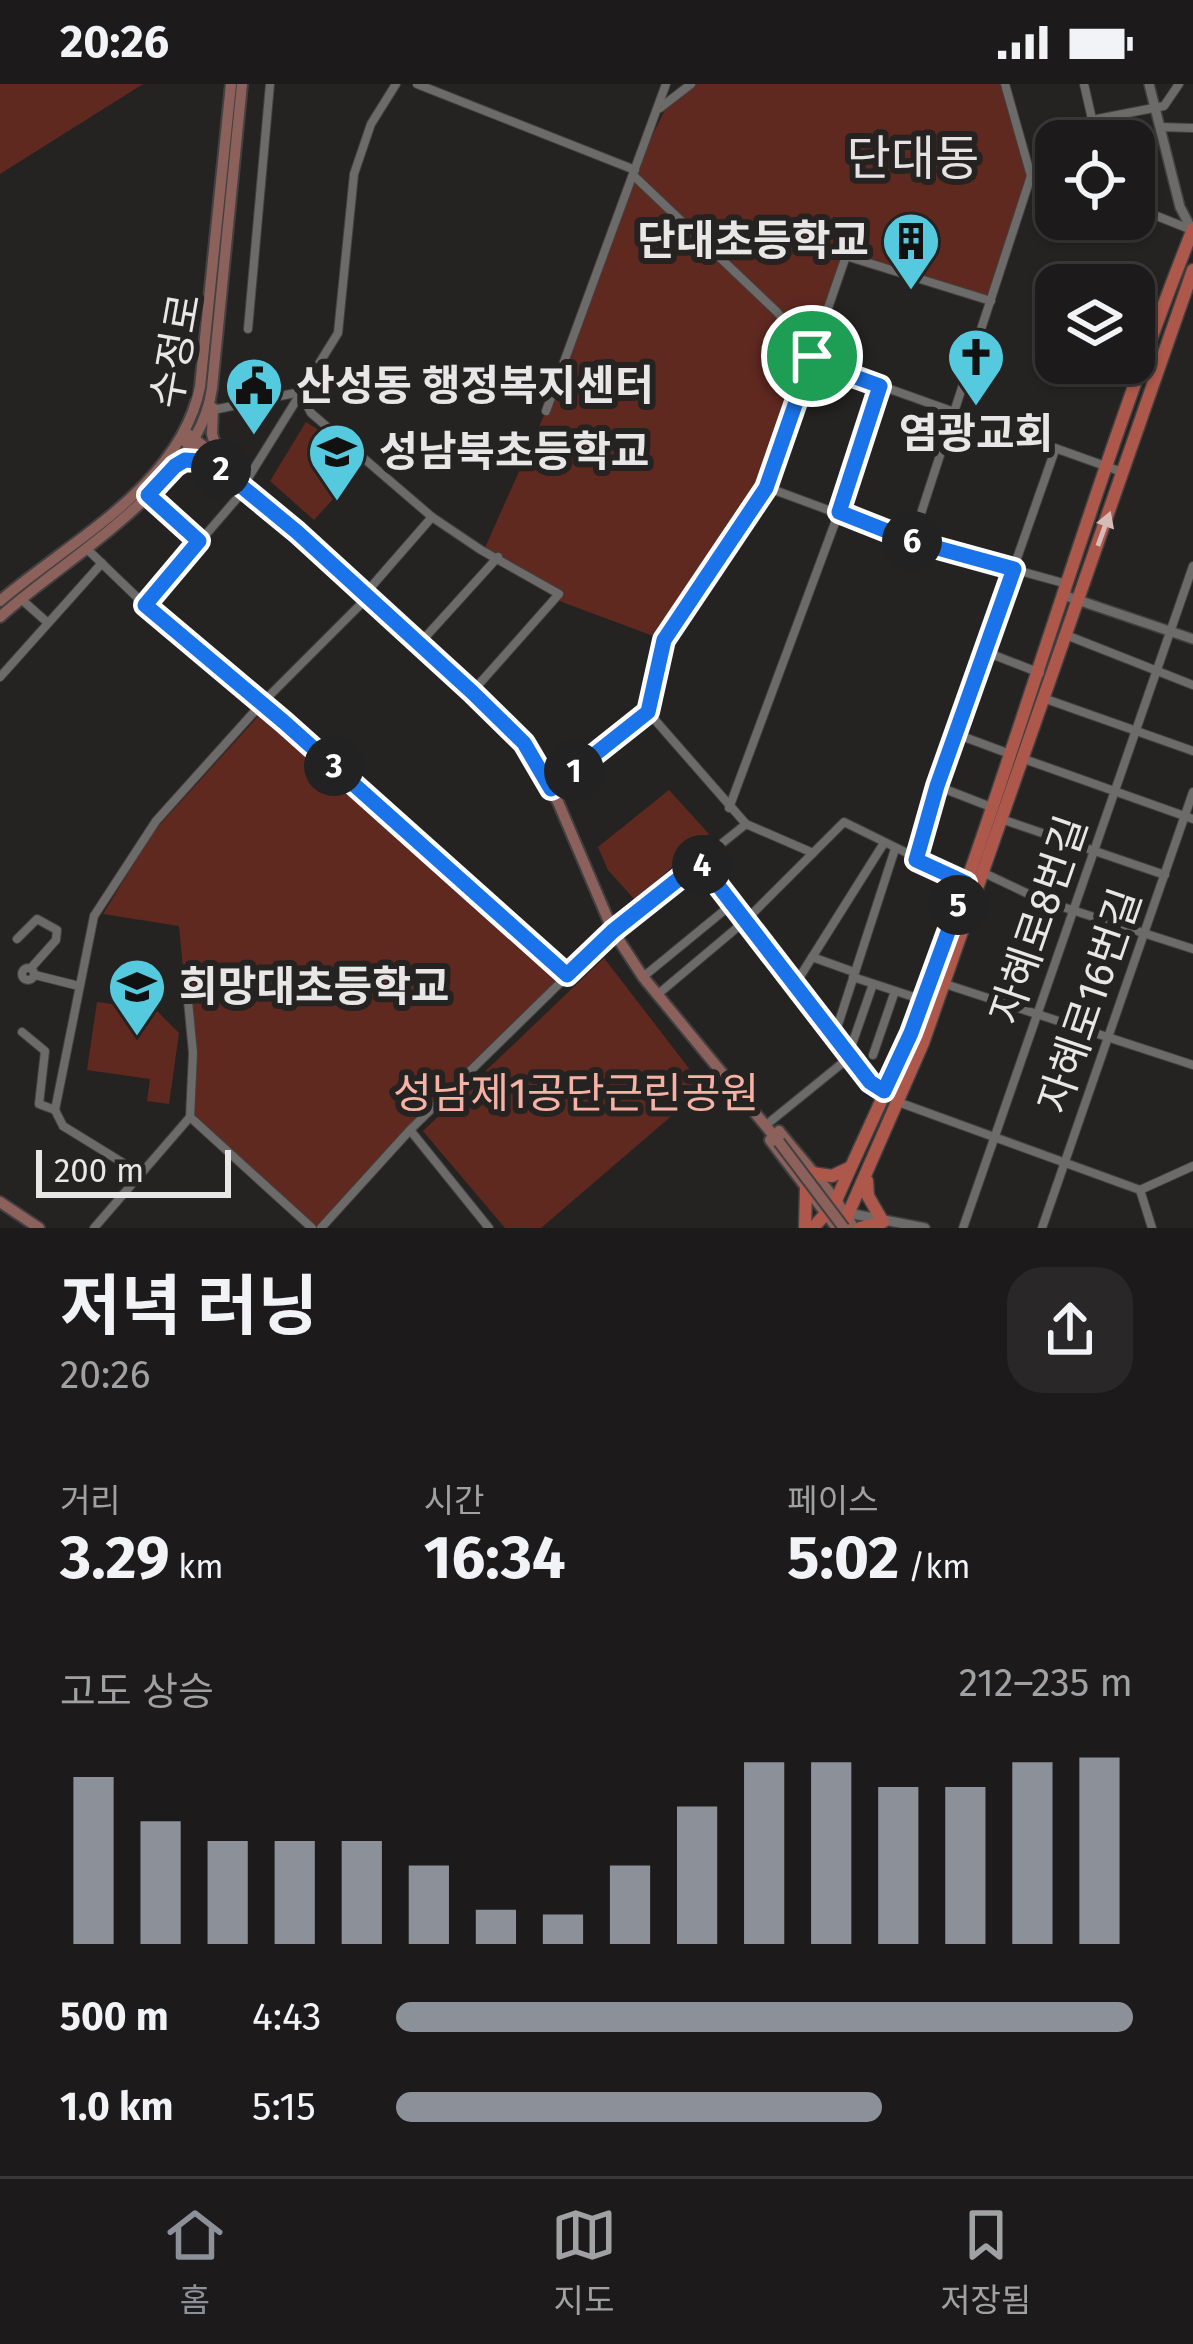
<!DOCTYPE html>
<html lang="ko">
<head>
<meta charset="utf-8">
<style>
	body { margin:0; font-family:"Fira Sans","Noto Sans KR",sans-serif; background:#292727; color:#f1f3f6; height:100vh; display:flex; flex-direction:column; font-size:45px; white-space:nowrap }
	* { box-sizing:border-box; margin:0 }
	p { font-size:39px; color:#a0a1a2 }
	.icon { flex:none; width:66px; height:66px; fill:none; stroke:currentColor; stroke-width:2; stroke-linecap:round; stroke-linejoin:round }
	.map { position:relative; height:1144px; overflow:hidden }
	.panel { display:flex; flex-direction:column; background:#1c1a1a; flex:1 }
	.panel>* { flex:none }
	.controls { position:absolute; left:1035px; top:36px; display:grid; gap:24px }
	.controls a { display:grid; place-items:center; width:120px; height:120px; border-radius:24px; background:#1c1a1a; box-shadow:0 3px 9px #0004,0 0 0 3px #3a3839; font-size:60px }
	.scale { position:absolute; left:36px; bottom:30px; width:195px; box-sizing:border-box; padding-left:12px; border:6px solid #e8e6e6; border-top:0; font-size:33px; line-height:42px; white-space:nowrap; color:#e8e6e6; -webkit-text-stroke:9px #252322; paint-order:stroke }
	.pin { position:absolute; display:grid; place-items:center; width:102px; height:102px; color:#fff; margin:-51px; border:6px solid #fff; border-radius:50%; box-shadow:0 3px 12px #0007 }
	.km { position:absolute; width:60px; height:60px; margin:-30px; border-radius:50%; background:#222; color:#fff; font-size:33px; line-height:60px; text-align:center }
	.round { display:grid; place-items:center; flex:none; width:126px; height:126px; border-radius:36px; background:#292727 }
	.summary { display:flex; align-items:center; justify-content:space-between; height:204px; padding:0 60px }
	h1 { font-size:66px; font-weight:700; line-height:90px }
	.stats { display:grid; grid-template-columns:repeat(3,1fr); gap:18px; height:204px; padding:12px 60px }
	.stats div { display:grid; align-content:center }
	.stats b { font-size:60px; font-weight:700 }
	.stats small { font-size:33px; font-weight:400 }
	.stats p { font-size:33px }
	.chart { height:336px; padding:24px 60px }
	.chart p { display:flex; justify-content:space-between }
	.chart svg { width:100%; height:216px; margin-top:12px; stroke:#8c9099; stroke-width:6 }
	ul { padding:0 60px; list-style:none; font-size:39px }
	li { display:grid; grid-template-columns:192px 144px 1fr; align-items:center; height:90px }
	li i { height:30px; border-radius:15px; background:#8c9099 }
	.status { display:flex; justify-content:space-between; align-items:center; height:84px; padding:0 60px; background:#1c1a1a; direction:ltr }
	.status svg { height:33px; fill:currentColor }
	.tabs { display:flex; justify-content:space-around; align-items:center; height:168px; border-top:3px solid #3a3839; background:#1c1a1a; font-size:33px; color:#a0a1a2 }
	.tabs a { display:grid; justify-items:center; gap:6px }
	.tabs .current { color:#8c9099 }
	.map>svg:first-child { display:block }
</style>
</head>
<body>
<div class="status"><b>20:26</b><svg viewBox="0 0 49 12"><path d="M0 12V9h3v3zM5 12V6h3v6zM10 12V3h3v9zM15 12V0h3v12zM26 1h20v11H26zM47 4h2v5h-2z"/></svg></div>
<div class="map">
<svg width="1193" height="1144" viewBox="0 0 1193 1144">
	<rect width="100%" height="100%" fill="#252322"/>
	<g fill="#602920">
		<polygon points="0,0 143,0 0,90"/>
		<polygon points="691,0 1005,0 1031,92 987,213 844,169 811,272 760,399 664,556 562,518 484,466 546,327 635,86 670,16 680,15"/>
		<polygon points="306,338 343,362 340,374 353,393 314,436 270,397"/>
		<polygon points="263,627 564,891 319,1144 314,1144 193,1034 191,965 179,842 103,830 154,747"/>
		<polygon points="669,706 709,750 635,816 608,786 598,763"/>
		<polygon points="604,874 704,1004 541,1144 505,1144 423,1047"/>
		<polygon points="97,918 156,926 179,949 169,1020 147,1017 150,995 87,986"/>
	</g>
	<g fill="none" stroke-linecap="round" stroke-linejoin="round">
		<g stroke="#424040" stroke-width="10">
			<g id="minor">
				<polyline points="417,0 635,86"/>
				<polyline points="1005,0 1031,92"/>
				<polyline points="1084,0 1097,57"/>
				<polyline points="660,24 691,0"/>
				<polyline points="1092,36 1164,22 1179,0"/>
				<polyline points="1160,43 1193,44"/>
				<polyline points="633,91 777,228 817,279 1122,388"/>
				<polyline points="1031,92 1056,100"/>
				<polyline points="1134,123 1192,146"/>
				<polyline points="248,245 270,0"/>
				<polyline points="213,326 300,308 311,329 432,433 481,466 559,510 472,608"/>
				<polyline points="546,327 666,0"/>
				<polyline points="245,399 338,249 354,90 371,40 396,0"/>
				<polyline points="766,403 912,457 1067,500"/>
				<polyline points="148,411 198,457"/>
				<polyline points="912,457 1031,92"/>
				<polyline points="87,465 145,521 262,619 367,514"/>
				<polyline points="364,511 432,433"/>
				<polyline points="21,515 48,539"/>
				<polyline points="145,521 246,404"/>
				<polyline points="1066,551 1193,601"/>
				<polyline points="420,559 498,473"/>
				<polyline points="986,568 1040,589"/>
				<polyline points="0,593 102,479"/>
				<polyline points="1043,614 1193,667"/>
				<polyline points="648,628 664,556 766,403 846,172 991,217"/>
				<polyline points="956,650 1010,670"/>
				<polyline points="1024,675 1193,735"/>
				<polyline points="937,702 991,723"/>
				<polyline points="551,705 648,628 746,740 813,769"/>
				<polyline points="729,724 839,428 880,302"/>
				<polyline points="1001,735 1165,791"/>
				<polyline points="916,775 937,702 1055,366"/>
				<polyline points="700,778 870,998 884,1007"/>
				<polyline points="982,788 1041,816 1193,865"/>
				<polyline points="17,855 37,835 57,846 56,856 31,884"/>
				<polyline points="812,873 854,888"/>
				<circle cx="28" cy="890" r="6"/>
				<polyline points="35,891 79,902"/>
				<polyline points="643,893 732,820"/>
				<polyline points="853,893 923,916"/>
				<polyline points="945,900 1193,981"/>
				<polyline points="794,902 884,759"/>
				<polyline points="657,911 745,837 844,738 966,798"/>
				<polyline points="22,948 45,967 39,1020 55,1026"/>
				<polyline points="835,950 895,765"/>
				<polyline points="849,969 873,900"/>
				<polyline points="873,971 895,907"/>
				<polyline points="898,1018 1140,1106 1193,1082"/>
				<polyline points="190,1033 312,1144"/>
				<polyline points="771,1037 851,972"/>
				<polyline points="410,1046 489,1144"/>
				<polyline points="141,1090 63,1042 55,1026 94,832 156,737 262,619 567,891"/>
				<polyline points="1140,1106 1152,1144"/>
				<polyline points="94,1144 190,1033 193,969 188,917"/>
				<polyline points="321,1144 410,1046 613,847 746,740"/>
				<polyline points="963,1144 1193,482"/>
				<polyline points="1042,1144 1193,708"/>
			</g>
		</g>
		<g stroke="#424040" stroke-width="12">
			<g id="tertiary">
				<polyline points="1149,0 1180,123 1192,146"/>
				<polyline points="1063,511 1193,555"/>
				<polyline points="848,1129 925,1144"/>
			</g>
		</g>
		<g stroke="#424040" stroke-width="14">
			<g id="secondary">
				<polyline points="213,324 212,350 218,370"/>
				<polyline points="188,350 241,392 246,404"/>
				<polyline points="181,354 297,448 420,559 524,659 558,718 613,847 643,893 779,1058"/>
				<path d="M0 517C71 456 180 402 200 303L231 0"/>
				<path d="M0 533C66 473 200 400 212 304L242 0"/>
				<path d="M779 1047C796 1069 846 1124 853 1144"/>
				<polyline points="770,1056 837,1144"/>
				<polyline points="0,1118 39,1144"/>
			</g>
		</g>
		<g stroke="#424040" stroke-width="15">
			<g id="primary">
				<polyline points="812,1089 832,1092 849,1084"/>
				<polyline points="805,1144 806,1104"/>
				<path d="M813 1144 835 1119C864 1052 897 987 923 919 1019 663 1092 399 1193 145"/>
				<polyline points="842,1144 923,959 1193,186"/>
				<polyline points="860,1144 883,1138 868,1112 867,1097"/>
			</g>
		</g>
		<use href="#minor" stroke="#6d6a6a" stroke-width="8"/>
		<use href="#tertiary" stroke="#6d6a6a" stroke-width="9"/>
		<use href="#secondary" stroke="#8d615b" stroke-width="10"/>
		<use href="#primary" stroke="#ad584b" stroke-width="12"/>
		<g stroke="#424040" stroke-width="14" stroke-linecap="butt">
			<polyline id="secondary-bridge" points="779,1058 844,1144"/>
		</g>
		<use href="#secondary-bridge" stroke="#8d615b" stroke-width="10"/>
	</g>
	<defs><path id="oneway-solid" d="M-6-.8H1V-3.2L6.5 0L1 3.2V.8H-6Z" transform="scale(3)"/></defs>
	<use fill="#d6bbb8" href="#oneway-solid" transform="translate(1104 445) rotate(-70)"/>
	<g fill="none" stroke-linecap="round" stroke-linejoin="round">
		<g stroke="#fff" stroke-width="24">
			<polygon id="route" points="812,272 817,279 880,302 839,428 912,457 1014,485 937,702 916,776 966,799 911,949 884,1007 870,998 700,778 613,847 567,891 284,638 145,521 199,457 148,411 175,382 185,376 212,378 297,448 472,608 524,659 551,705 648,628 664,556 766,404"/>
		</g>
		<use href="#route" stroke="#1a73e8" stroke-width="15"/>
	</g>
	<defs>
		<g id="building-pin" transform="scale(3)"><path d="M0 17L-7.5 6A9.5 9.5 0 1 1 7.5 6Z" fill="#55cadf" stroke="#252322"/><path d="M-4-6H4V6H1V3H-1V6H-4ZM-2.5-4.3h1.7v1.8h-1.7ZM.8-4.3h1.7v1.8H.8ZM-2.5-1h1.7V.8h-1.7ZM.8-1h1.7V.8H.8Z" fill="#111"/></g>
		<g id="church-pin" transform="scale(3)"><path d="M0 17L-7.5 6A9.5 9.5 0 1 1 7.5 6Z" fill="#55cadf" stroke="#252322"/><path d="M-1.2-6h2.4v3.5h3.3v2.4h-3.3V6h-2.4V-.1h-3.3v-2.4h3.3Z" fill="#111"/></g>
		<g id="civic-pin" transform="scale(3)"><path d="M0 17L-7.5 6A9.5 9.5 0 1 1 7.5 6Z" fill="#55cadf" stroke="#252322"/><path d="M-.6-6.5H3V-4.5H.6V-3L4-1V1h2V6H-6V1h2V-1L-.6-3ZM-1.2 2.5V6h2.4V2.5Z" fill="#111"/></g>
		<g id="school-pin" transform="scale(3)"><path d="M0 17L-7.5 6A9.5 9.5 0 1 1 7.5 6Z" fill="#55cadf" stroke="#252322"/><path d="M0-5L7-2L0 1L-7-2ZM-4 1L0 2.5L4 1V4Q0 6-4 4Z" fill="#111"/></g>
	</defs>
	<g fill-rule="evenodd">
		<use href="#building-pin" x="911" y="157"/>
		<use href="#church-pin" x="976" y="273"/>
		<use href="#civic-pin" x="254" y="302"/>
		<use href="#school-pin" x="337" y="368"/>
		<use href="#school-pin" x="137" y="903"/>
	</g>
	<g text-anchor="middle" dominant-baseline="central" stroke-width="12" stroke-linejoin="round" paint-order="stroke">
		<g font-size="42" font-weight="bold" fill="#e8e6e6" stroke="#252322" text-anchor="start">
			<text x="869" y="157" text-anchor="end">단대초등학교</text>
			<text x="296" y="302">산성동 행정복지센터</text>
			<text x="976" y="350" text-anchor="middle">염광교회</text>
			<text x="379" y="368">성남북초등학교</text>
			<text x="179" y="903">희망대초등학교</text>
		</g>
		<g font-size="42" fill="#e8e6e6" stroke="#252322">
			<text transform="translate(176 267) rotate(-80)">수정로</text>
			<text transform="translate(1039 836) rotate(-71)">자혜로8번길</text>
			<text transform="translate(1090 917) rotate(-71)">자혜로16번길</text>
		</g>
		<g font-size="42" fill="#f7b2a5" stroke="#252322">
			<text x="576" y="1010">성남제1공단근린공원</text>
		</g>
		<g font-size="48" fill="#e5e2e1" stroke="#252322">
			<text x="913" y="75">단대동</text>
		</g>
	</g>
</svg>
<div class="controls">
<a><svg class="icon" aria-label="locate" viewBox="0 0 24 24"><circle cx="12" cy="12" r="6"/><path d="M12 2v4M12 18v4M2 12h4M18 12h4"/></svg></a>
<a><svg class="icon" aria-label="layers" viewBox="0 0 24 24"><path d="M12 4l9 5-9 5-9-5zM3 14l9 5 9-5"/></svg></a>
</div>
<div class="scale">200 m</div>
<div class="pin" style="left:812px;top:272px;background:#1e9e55"><svg class="icon" aria-label="arrive" viewBox="0 0 24 24"><path d="M6 21V4h12l-3 4 3 4H6"/></svg></div>
<b class="km" style="left:574px;top:687px">1</b>
<b class="km" style="left:221px;top:385px">2</b>
<b class="km" style="left:334px;top:682px">3</b>
<b class="km" style="left:702px;top:781px">4</b>
<b class="km" style="left:958px;top:821px">5</b>
<b class="km" style="left:912px;top:457px">6</b>
</div>
<section class="panel">
<div class="summary"><div><h1>저녁 러닝</h1><p>20:26</p></div><a class="round"><svg class="icon" aria-label="share" viewBox="0 0 24 24"><path d="M12 15V3M7 8l5-5 5 5M5 13v7h14v-7"/></svg></a></div>
<div class="stats">
<div><p>거리</p><b>3.29<small> km</small></b></div>
<div><p>시간</p><b>16:34</b></div>
<div><p>페이스</p><b>5:02<small> /km</small></b></div>
</div>
<div class="chart"><p><span>고도 상승</span>212–235 m</p>
<svg viewBox="0 0 160 44" preserveAspectRatio="none"><path d="M5 44V10M15 44V19M25 44V23M35 44V23M45 44V23M55 44V28M65 44V37M75 44V38M85 44V28M95 44V16M105 44V7M115 44V7M125 44V12M135 44V12M145 44V7M155 44V6"/></svg>
</div>
<ul>
<li><b>500 m</b>4:43<i style="width:100%"></i></li>
<li><b>1.0 km</b>5:15<i style="width:66%"></i></li>
</ul>
</section>
<nav class="tabs">
<a class="current"><svg class="icon" aria-label="home" viewBox="0 0 24 24"><path d="M3 11l9-7 9 7M6 9v11h12V9"/></svg>홈</a>
<a><svg class="icon" aria-label="map" viewBox="0 0 24 24"><path d="M3 6l6-2 6 2 6-2v14l-6 2-6-2-6 2zM9 4v14M15 6v14"/></svg>지도</a>
<a><svg class="icon" aria-label="saved" viewBox="0 0 24 24"><path d="M7 4h10v16l-5-4-5 4z"/></svg>저장됨</a>
</nav>
</body>
</html>
